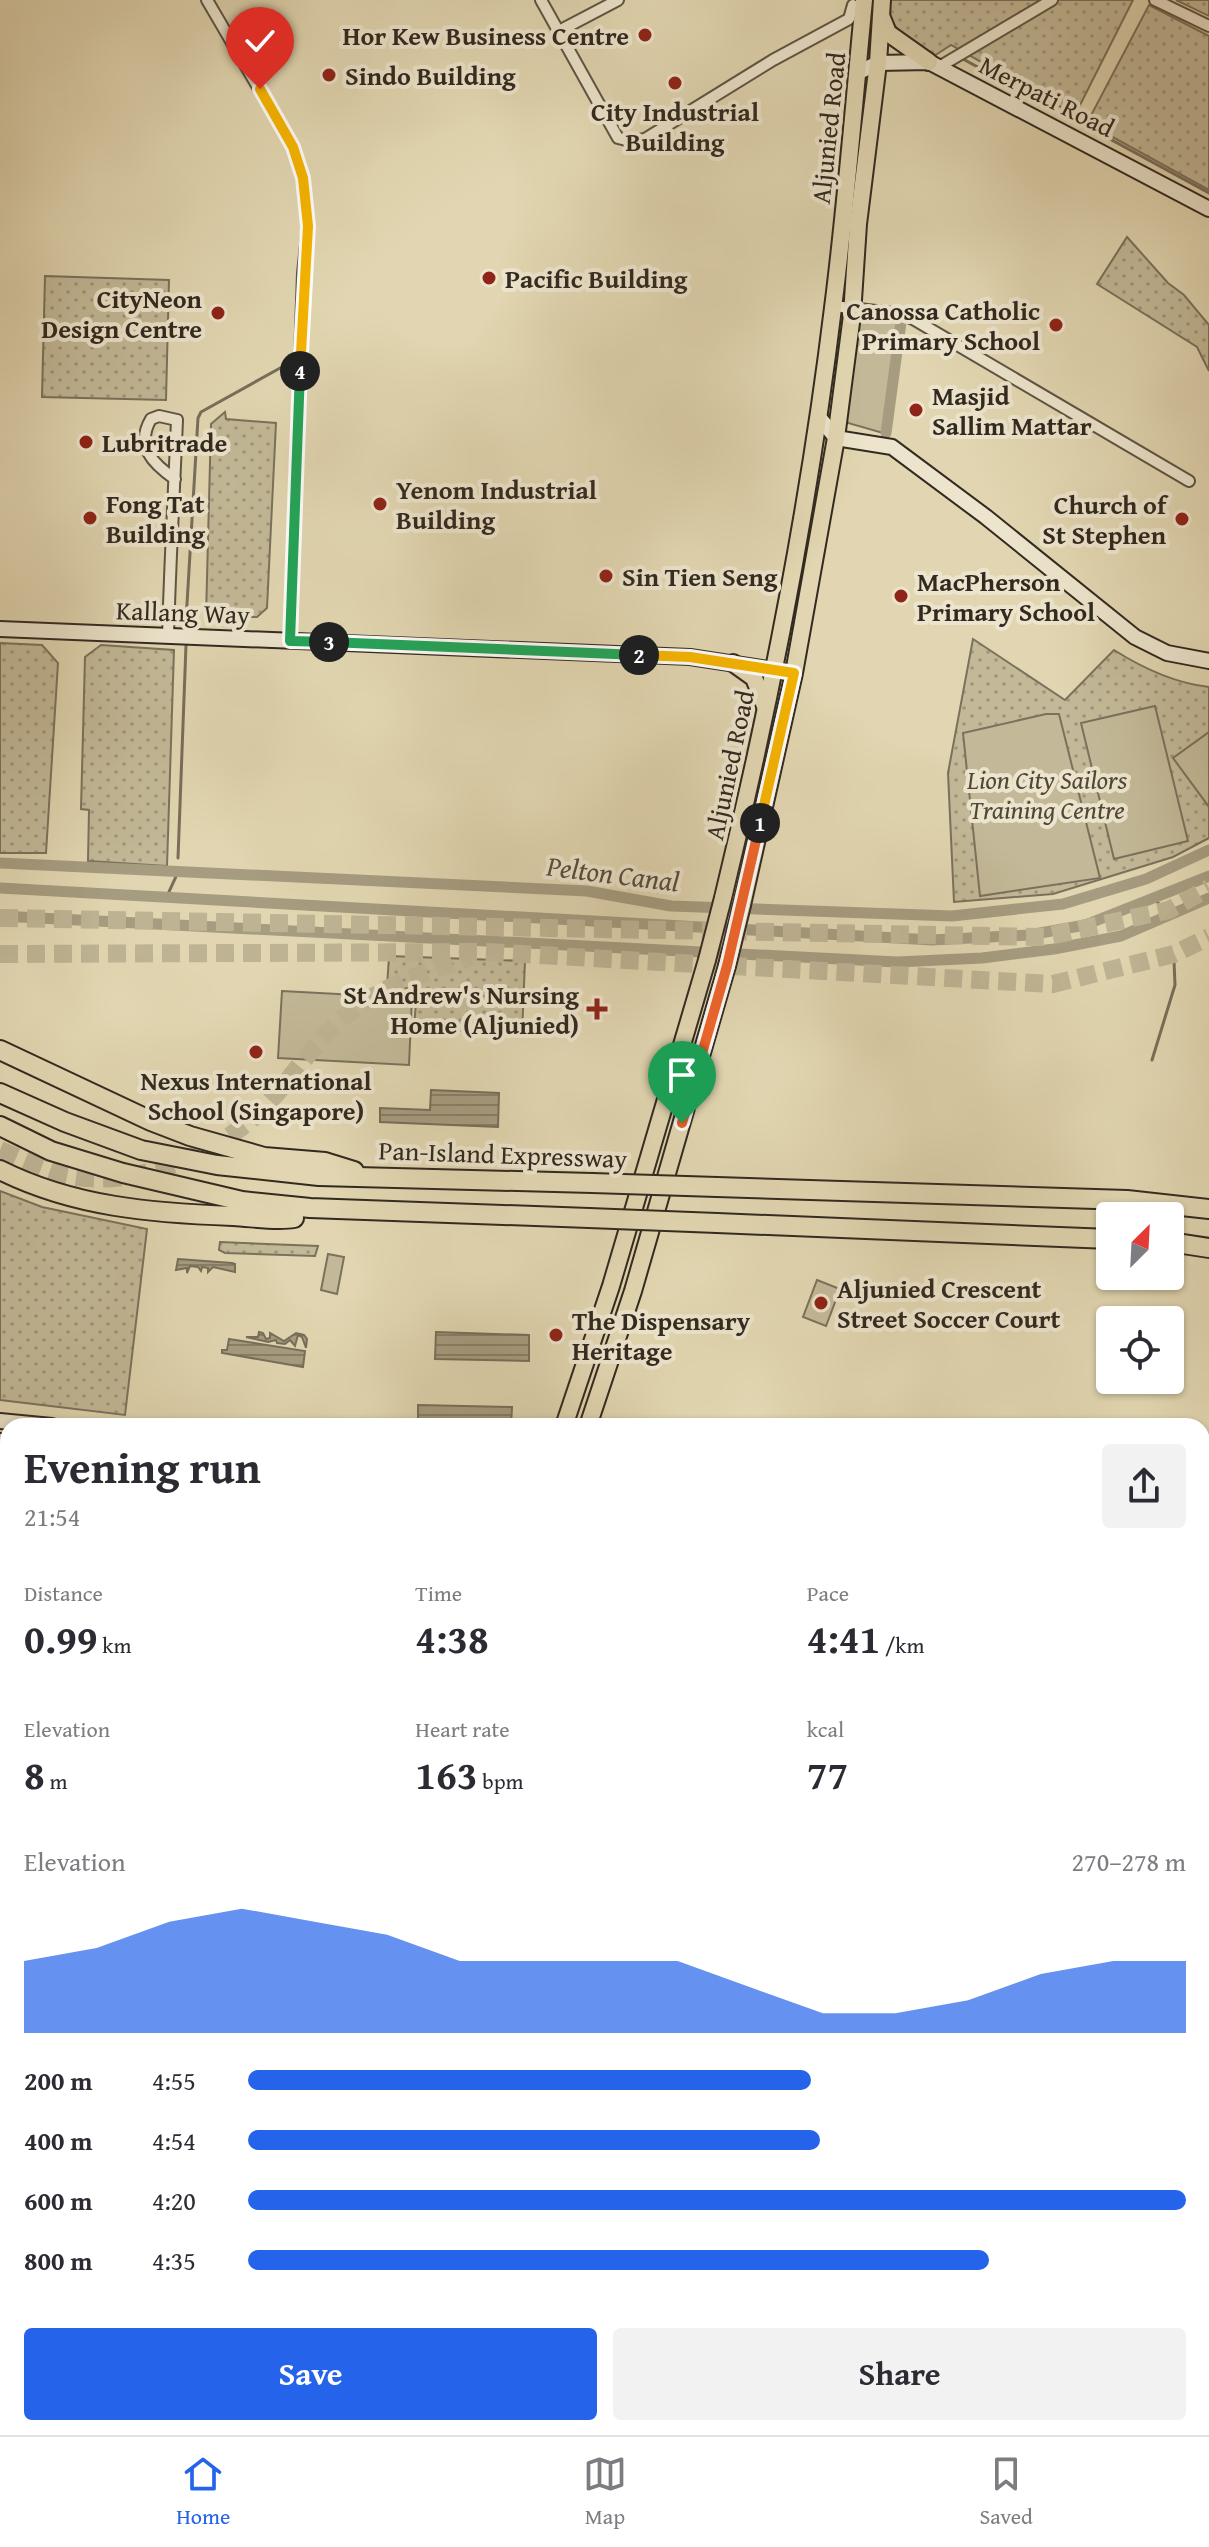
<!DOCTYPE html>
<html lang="en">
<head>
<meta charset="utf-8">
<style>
	body { margin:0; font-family:"Gentium Book Plus",serif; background:#f2f2f3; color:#2b2b33; height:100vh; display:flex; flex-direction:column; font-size:30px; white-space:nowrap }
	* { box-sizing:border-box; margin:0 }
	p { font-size:26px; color:#7c7c81 }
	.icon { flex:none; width:44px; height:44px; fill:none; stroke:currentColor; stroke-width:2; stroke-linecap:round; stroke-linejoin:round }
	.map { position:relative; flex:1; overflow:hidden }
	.side { position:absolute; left:0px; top:1418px; width:1210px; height:1018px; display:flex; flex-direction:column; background:#fff; border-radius:24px 24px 0 0; box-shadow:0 2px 6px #0004 }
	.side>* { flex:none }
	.needle { width:52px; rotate:24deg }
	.buttons { position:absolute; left:1096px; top:1202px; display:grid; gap:16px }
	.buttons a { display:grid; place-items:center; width:88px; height:88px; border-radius:8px; background:#fff; box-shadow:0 2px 6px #0004; font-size:40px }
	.pin { position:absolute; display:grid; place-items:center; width:68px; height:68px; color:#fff; margin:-82px -34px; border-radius:50% 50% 50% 0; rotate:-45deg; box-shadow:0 0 8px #0007 }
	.pin .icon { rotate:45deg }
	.km { position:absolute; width:40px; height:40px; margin:-20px; border-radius:50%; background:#222; color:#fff; font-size:22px; line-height:40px; text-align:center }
	.round { display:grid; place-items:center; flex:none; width:84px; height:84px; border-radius:8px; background:#f2f2f3 }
	.overview { display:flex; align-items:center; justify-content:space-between; height:136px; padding:0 24px }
	h1 { font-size:44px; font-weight:600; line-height:60px }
	.figures { display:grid; grid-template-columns:repeat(3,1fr); gap:12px; height:136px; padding:8px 24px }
	.figures div { display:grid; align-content:center }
	.figures b { font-size:40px; font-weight:600 }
	.figures small { font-size:22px; font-weight:400 }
	.figures p { font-size:22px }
	.chart { height:224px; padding:16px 24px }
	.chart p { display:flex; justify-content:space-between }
	.chart svg { width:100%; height:144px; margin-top:8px; fill:#2563eb; opacity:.7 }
	.action { display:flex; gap:16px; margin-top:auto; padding:16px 24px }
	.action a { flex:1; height:92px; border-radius:8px; background:#2563eb; color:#fff; font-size:32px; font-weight:600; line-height:92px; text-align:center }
	.action a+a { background:#f2f2f3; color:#2b2b33 }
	ul { padding:0 24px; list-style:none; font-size:26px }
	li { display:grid; grid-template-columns:128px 96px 1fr; align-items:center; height:60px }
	li i { height:20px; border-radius:10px; background:#2563eb }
	.tabs { display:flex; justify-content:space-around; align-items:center; height:112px; border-top:2px solid #e1e1e2; background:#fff; font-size:22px; color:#7c7c81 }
	.tabs a { display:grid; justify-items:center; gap:4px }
	.tabs .selected { color:#2563eb }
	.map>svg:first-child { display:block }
</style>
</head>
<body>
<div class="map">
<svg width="1209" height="2435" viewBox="0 0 1209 2435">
	<defs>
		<pattern id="grass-dots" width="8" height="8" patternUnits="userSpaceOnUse" patternTransform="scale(2)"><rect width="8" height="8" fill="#c3b998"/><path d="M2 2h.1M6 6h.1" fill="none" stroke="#9f977c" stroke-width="1.8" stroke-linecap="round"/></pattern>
		<pattern id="water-rules" width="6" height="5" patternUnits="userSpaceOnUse" patternTransform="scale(2)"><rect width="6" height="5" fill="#a69c80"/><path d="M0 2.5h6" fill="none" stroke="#887f68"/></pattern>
	</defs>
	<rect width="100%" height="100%" fill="#e1d6b1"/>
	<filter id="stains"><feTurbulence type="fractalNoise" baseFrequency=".0025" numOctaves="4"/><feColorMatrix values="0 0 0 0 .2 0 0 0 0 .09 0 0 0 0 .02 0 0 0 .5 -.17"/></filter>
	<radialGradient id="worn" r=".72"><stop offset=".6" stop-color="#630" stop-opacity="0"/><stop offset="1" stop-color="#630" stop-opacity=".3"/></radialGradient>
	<g fill="url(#grass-dots)" stroke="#7a725c" stroke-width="2">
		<path d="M886 0H1133L1075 115 951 45 931 58C914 44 884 25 886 0Z"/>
		<polygon points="1176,0 1209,0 1209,16"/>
		<polygon points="1149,5 1209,36 1209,190 1087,123"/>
		<polygon points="1127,237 1168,283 1184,295 1209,325 1209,371 1197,347 1097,284"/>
		<polygon points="45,276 169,280 166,400 42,397"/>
		<polygon points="225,412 226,419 276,423 267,608 257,617 206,617 211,424"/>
		<path d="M973 639 1065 700 1114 650C1144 669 1174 683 1209 687V838L1173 857 1053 894 954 902 948 773Z"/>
		<polygon points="0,643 42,645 58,663 46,853 0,853"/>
		<polygon points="101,645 174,650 167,866 88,861 89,810 81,809 85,657"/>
		<polygon points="389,956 525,961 522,1035 414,1028 417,989 387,987"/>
		<polygon points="0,1191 42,1207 147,1229 125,1415 0,1400"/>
		<polygon points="220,1242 318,1246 315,1256 225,1253 219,1250"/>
	</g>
	<g fill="#c3b998" stroke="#7a725c" stroke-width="2">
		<polygon points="863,315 899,321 883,433 848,423 845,415 857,318"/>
		<polygon points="1155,706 1188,841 1114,859 1081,723"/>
		<polygon points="1046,714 1059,714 1100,878 980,896 963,733"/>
		<polygon points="1209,732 1209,807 1173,758"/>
		<polygon points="282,991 412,998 409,1065 278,1058"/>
		<polygon points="328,1254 344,1257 337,1294 321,1290"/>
		<polygon points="817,1280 840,1289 826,1326 803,1317"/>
	</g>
	<g fill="url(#water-rules)" stroke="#786e5a" stroke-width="2">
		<polygon points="431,1090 499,1093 498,1127 380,1122 380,1108 430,1110"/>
		<polygon points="178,1259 232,1263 235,1264 235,1272 213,1267 208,1272 208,1268 202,1267 201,1271 198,1267 190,1266 187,1273 187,1268 176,1270"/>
		<polygon points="259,1332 263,1333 266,1339 270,1338 270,1333 284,1341 296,1333 304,1335 307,1339 306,1348 302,1337 298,1335 295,1346 290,1340 285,1344 277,1343 276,1340 268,1342 246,1337 258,1337"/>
		<polygon points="436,1332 529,1335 529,1361 435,1359"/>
		<polygon points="229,1339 305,1351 303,1367 222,1353 222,1350 227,1350"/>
		<polygon points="418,1405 512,1407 511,1426 418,1426"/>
	</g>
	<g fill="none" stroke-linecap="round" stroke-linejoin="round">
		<g stroke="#786e5a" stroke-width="3">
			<polyline points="963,59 1209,193"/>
			<polyline points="186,621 198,418 201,412 291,362"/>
			<polyline points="178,858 186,645"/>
			<polyline points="167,896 178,872"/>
			<polyline points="1155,897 1166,918"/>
			<polyline points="1152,1060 1175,985 1174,961"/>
		</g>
		<g stroke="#a69c80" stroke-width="11">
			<polyline points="886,433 901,322"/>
			<polyline points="0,863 587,891 671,906 952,916 1063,904 1146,879 1209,850"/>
			<polyline points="0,888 932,940 1029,935 1085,925 1209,876"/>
			<polyline points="0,916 897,962 982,958 1054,949 1121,936 1209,898"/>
		</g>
		<g stroke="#beb494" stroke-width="18" stroke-dasharray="18 9" stroke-linecap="butt">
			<polyline points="0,918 1044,937 1169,910 1209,888"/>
			<polyline points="0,954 485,952 1053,984 1174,954 1209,937"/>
			<path d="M0 1150C19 1158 38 1167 57 1173 122 1192 207 1160 255 1116 287 1087 312 1043 345 1016 385 984 424 973 471 957"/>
		</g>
		<g stroke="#5e5544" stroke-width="14">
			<g id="street">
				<polyline points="207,0 293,147 303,178 308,226 303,273 290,641"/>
				<polyline points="541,0 618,138 630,141 645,139 773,60 849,19 853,5"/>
				<polyline points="1155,0 1209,26"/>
				<polyline points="559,31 618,0"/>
				<polyline points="939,67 1052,0"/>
				<polyline points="834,306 901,314 913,319 1189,481"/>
				<path d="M168 636C170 564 174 492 177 420L159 416 151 419C135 446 153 464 175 479"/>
				<polyline points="1202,1691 1209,1672"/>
				<polyline points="0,1825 8,1827"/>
				<polyline points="331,2428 361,2435"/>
				<polyline points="1201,2428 1209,2431"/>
				<polyline points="12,2435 15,2428"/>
				<polyline points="315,2435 316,2428"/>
				<polyline points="370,2435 373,2428"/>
				<polyline points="491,2435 494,2428"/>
				<polyline points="680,2435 685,2428"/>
				<polyline points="784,2435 789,2428"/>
				<polyline points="892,2435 898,2428"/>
				<polyline points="1073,2435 1074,2428"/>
			</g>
		</g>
		<g stroke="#322a20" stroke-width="18">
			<g id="secondary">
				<polyline points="857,73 878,63 929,62 1209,209"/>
				<polyline points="818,416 836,438 892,447 986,517 1135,637 1167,653 1209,661"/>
				<polyline points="0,629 690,657 794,673"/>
				<polyline points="0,1421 52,1426"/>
				<polyline points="0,1441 8,1442"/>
				<polyline points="1202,1835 1209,1836"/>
				<polyline points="1202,1852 1209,1854"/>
			</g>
		</g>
		<g stroke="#322a20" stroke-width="20">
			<g id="primary">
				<polyline points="882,18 888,33 929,62"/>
				<polyline points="733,663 754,678 765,706"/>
				<path d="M723 898C770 704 809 506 833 308 846 206 854 103 864 0"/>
				<polyline points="742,905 794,673 836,438 852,315 858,224 878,63 882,0"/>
				<polyline points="564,1426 611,1286 707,960"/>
				<polyline points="588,1426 633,1291 727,966"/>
				<polyline points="0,2083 8,2085"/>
				<polyline points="1202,2370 1209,2372"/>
				<polyline points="0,2417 8,2420"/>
				<polyline points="44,2428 74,2435"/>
				<polyline points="175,2435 177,2428"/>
				<polyline points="195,2435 197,2428"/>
			</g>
		</g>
		<g stroke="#322a20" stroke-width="22">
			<g id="highway">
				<polyline points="0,1050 151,1121 190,1136 264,1157 325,1162 354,1171"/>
				<polyline points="0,1093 65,1122 141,1150 217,1165 319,1176 592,1183"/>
				<polyline points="0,1126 51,1151 123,1173 242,1201 310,1208 589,1218"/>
				<path d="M0 1170C74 1207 152 1213 233 1216 253 1217 275 1221 294 1218"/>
				<polyline points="717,1187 1127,1200 1209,1209"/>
				<polyline points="717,1223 1110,1239"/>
				<polyline points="1170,1242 1209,1248"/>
			</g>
		</g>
		<use href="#street" stroke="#ece4cc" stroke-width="10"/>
		<use href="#secondary" stroke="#ece4cc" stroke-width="14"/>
		<use href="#primary" stroke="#e1d6b1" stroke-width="16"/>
		<use href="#highway" stroke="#e1d6b1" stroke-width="18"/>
		<g stroke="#322a20" stroke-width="3" stroke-dasharray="14 14" stroke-linecap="butt">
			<polyline points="0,1862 8,1864"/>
			<polyline points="1202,2159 1209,2161"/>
		</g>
		<g stroke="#322a20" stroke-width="20" stroke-linecap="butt">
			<g id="primary-bridge">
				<polyline points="707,960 723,898"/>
				<polyline points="727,966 742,905"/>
			</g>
		</g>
		<g stroke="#322a20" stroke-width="22" stroke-linecap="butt">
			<g id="highway-bridge">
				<polyline points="592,1183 717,1187"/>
				<polyline points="589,1218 717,1223"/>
			</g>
		</g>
		<use href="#primary-bridge" stroke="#e1d6b1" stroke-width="16"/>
		<use href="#highway-bridge" stroke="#e1d6b1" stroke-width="18"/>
	</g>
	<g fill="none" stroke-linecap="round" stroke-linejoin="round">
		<g stroke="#fff" stroke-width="16">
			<polyline id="split-1" points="682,1123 727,966 760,823"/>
		</g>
		<g stroke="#fff" stroke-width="16">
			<polyline id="split-2" points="639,655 690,657 794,673 760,823"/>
		</g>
		<g stroke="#fff" stroke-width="16">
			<polyline id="split-3" points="329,642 639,655"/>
		</g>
		<g stroke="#fff" stroke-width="16">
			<polyline id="split-4" points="300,371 290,641 329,642"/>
		</g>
		<g stroke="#fff" stroke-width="16">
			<polyline id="split-5" points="260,89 293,147 303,178 308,226 300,371"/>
		</g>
		<use href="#split-1" stroke="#f0652b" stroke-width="10"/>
		<use href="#split-2" stroke="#f5b400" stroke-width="10"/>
		<use href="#split-3" stroke="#22a559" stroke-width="10"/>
		<use href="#split-4" stroke="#22a559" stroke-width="10"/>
		<use href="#split-5" stroke="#f5b400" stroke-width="10"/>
	</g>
	<g fill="#8f2418" stroke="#ece4cc" stroke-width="3">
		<circle cx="645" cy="35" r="8"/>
		<circle cx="329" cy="75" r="8"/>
		<circle cx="675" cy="83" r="8"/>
		<circle cx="489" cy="278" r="8"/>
		<circle cx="218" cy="313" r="8"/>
		<circle cx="1056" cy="325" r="8"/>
		<circle cx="916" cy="410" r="8"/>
		<circle cx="86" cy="442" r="8"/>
		<circle cx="380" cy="504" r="8"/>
		<circle cx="90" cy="518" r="8"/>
		<circle cx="1182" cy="519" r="8"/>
		<circle cx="606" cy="576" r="8"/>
		<circle cx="901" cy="596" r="8"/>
		<path d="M593 997h8v8h8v8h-8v8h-8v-8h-8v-8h8z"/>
		<circle cx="256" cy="1052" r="8"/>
		<circle cx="821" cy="1303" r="8"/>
		<circle cx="556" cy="1335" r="8"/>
	</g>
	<g text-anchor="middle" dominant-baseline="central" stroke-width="8" stroke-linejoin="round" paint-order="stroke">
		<g font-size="26" font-weight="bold" fill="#322a20" stroke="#ece4cc" text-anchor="start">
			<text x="629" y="35" text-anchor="end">Hor Kew Business Centre</text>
			<text x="345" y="75">Sindo Building</text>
			<text x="675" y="111" text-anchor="middle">City Industrial<tspan x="675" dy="30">Building</tspan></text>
			<text x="505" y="278">Pacific Building</text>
			<text x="202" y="298" text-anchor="end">CityNeon<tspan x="202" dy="30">Design Centre</tspan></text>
			<text x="1040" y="310" text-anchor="end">Canossa Catholic<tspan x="1040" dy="30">Primary School</tspan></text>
			<text x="932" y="395">Masjid<tspan x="932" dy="30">Sallim Mattar</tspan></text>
			<text x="102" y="442">Lubritrade</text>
			<text x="396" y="489">Yenom Industrial<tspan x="396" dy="30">Building</tspan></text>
			<text x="106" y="503">Fong Tat<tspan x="106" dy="30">Building</tspan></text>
			<text x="1166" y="504" text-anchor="end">Church of<tspan x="1166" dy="30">St Stephen</tspan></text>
			<text x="622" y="576">Sin Tien Seng</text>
			<text x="917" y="581">MacPherson<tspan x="917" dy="30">Primary School</tspan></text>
			<text x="579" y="994" text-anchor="end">St Andrew's Nursing<tspan x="579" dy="30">Home (Aljunied)</tspan></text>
			<text x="256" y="1080" text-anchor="middle">Nexus International<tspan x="256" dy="30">School (Singapore)</tspan></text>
			<text x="837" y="1288">Aljunied Crescent<tspan x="837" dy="30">Street Soccer Court</tspan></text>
			<text x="572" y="1320">The Dispensary<tspan x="572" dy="30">Heritage</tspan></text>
		</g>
		<g font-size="26" fill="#322a20" stroke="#ece4cc">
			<text transform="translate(1047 96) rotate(27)">Merpati Road</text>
			<text transform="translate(828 128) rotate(-84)">Aljunied Road</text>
			<text transform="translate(183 612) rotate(2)">Kallang Way</text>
			<text transform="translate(729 765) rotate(-78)">Aljunied Road</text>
			<text transform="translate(503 1154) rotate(2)">Pan-Island Expressway</text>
		</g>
		<g font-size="26" font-style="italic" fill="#4f4738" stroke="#ece4cc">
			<text x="1047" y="779">Lion City Sailors<tspan x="1047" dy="30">Training Centre</tspan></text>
		</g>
		<g font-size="28" font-style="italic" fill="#554c3d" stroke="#ece4cc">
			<text transform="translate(613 873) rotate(7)">Pelton Canal</text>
		</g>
	</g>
	<rect width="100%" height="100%" filter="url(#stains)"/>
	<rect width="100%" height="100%" fill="url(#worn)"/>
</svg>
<div class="buttons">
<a><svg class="needle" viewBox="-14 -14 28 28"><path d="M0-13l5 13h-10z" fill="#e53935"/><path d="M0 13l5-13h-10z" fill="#7c7c81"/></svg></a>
<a><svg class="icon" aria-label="locate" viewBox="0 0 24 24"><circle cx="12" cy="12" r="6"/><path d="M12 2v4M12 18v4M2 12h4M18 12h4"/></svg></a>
</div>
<div class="pin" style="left:682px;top:1123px;background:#1e9e55"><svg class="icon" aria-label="arrive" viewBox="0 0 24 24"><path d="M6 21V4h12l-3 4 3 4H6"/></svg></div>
<div class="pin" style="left:260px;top:89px;background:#d93025"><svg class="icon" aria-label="check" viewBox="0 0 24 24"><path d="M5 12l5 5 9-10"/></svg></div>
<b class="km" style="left:760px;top:823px">1</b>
<b class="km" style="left:639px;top:655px">2</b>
<b class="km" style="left:329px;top:642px">3</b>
<b class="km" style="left:300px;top:371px">4</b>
<section class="side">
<div class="overview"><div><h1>Evening run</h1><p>21:54</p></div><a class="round"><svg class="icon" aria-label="share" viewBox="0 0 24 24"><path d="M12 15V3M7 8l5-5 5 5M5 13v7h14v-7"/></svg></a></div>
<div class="figures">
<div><p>Distance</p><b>0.99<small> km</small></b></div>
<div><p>Time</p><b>4:38</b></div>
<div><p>Pace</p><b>4:41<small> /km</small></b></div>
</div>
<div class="figures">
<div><p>Elevation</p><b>8<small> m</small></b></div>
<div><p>Heart rate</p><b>163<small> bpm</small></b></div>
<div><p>kcal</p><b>77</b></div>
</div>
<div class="chart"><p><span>Elevation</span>270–278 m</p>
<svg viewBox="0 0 160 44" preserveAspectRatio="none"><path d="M0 44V22L10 18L20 10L30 6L40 10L50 14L60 22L70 22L80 22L90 22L100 30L110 38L120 38L130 34L140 26L150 22L160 22V44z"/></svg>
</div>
<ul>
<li><b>200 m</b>4:55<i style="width:60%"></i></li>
<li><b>400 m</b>4:54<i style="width:61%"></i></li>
<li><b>600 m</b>4:20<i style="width:100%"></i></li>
<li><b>800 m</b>4:35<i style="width:79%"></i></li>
</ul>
<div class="action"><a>Save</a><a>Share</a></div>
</section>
</div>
<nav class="tabs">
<a class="selected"><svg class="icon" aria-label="home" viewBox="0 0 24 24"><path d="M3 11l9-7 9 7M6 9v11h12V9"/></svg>Home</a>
<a><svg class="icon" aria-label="map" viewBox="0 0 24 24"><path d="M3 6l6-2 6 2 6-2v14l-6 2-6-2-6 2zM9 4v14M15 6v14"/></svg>Map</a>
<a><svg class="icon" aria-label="saved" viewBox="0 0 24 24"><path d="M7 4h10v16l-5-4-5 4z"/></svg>Saved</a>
</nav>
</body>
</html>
